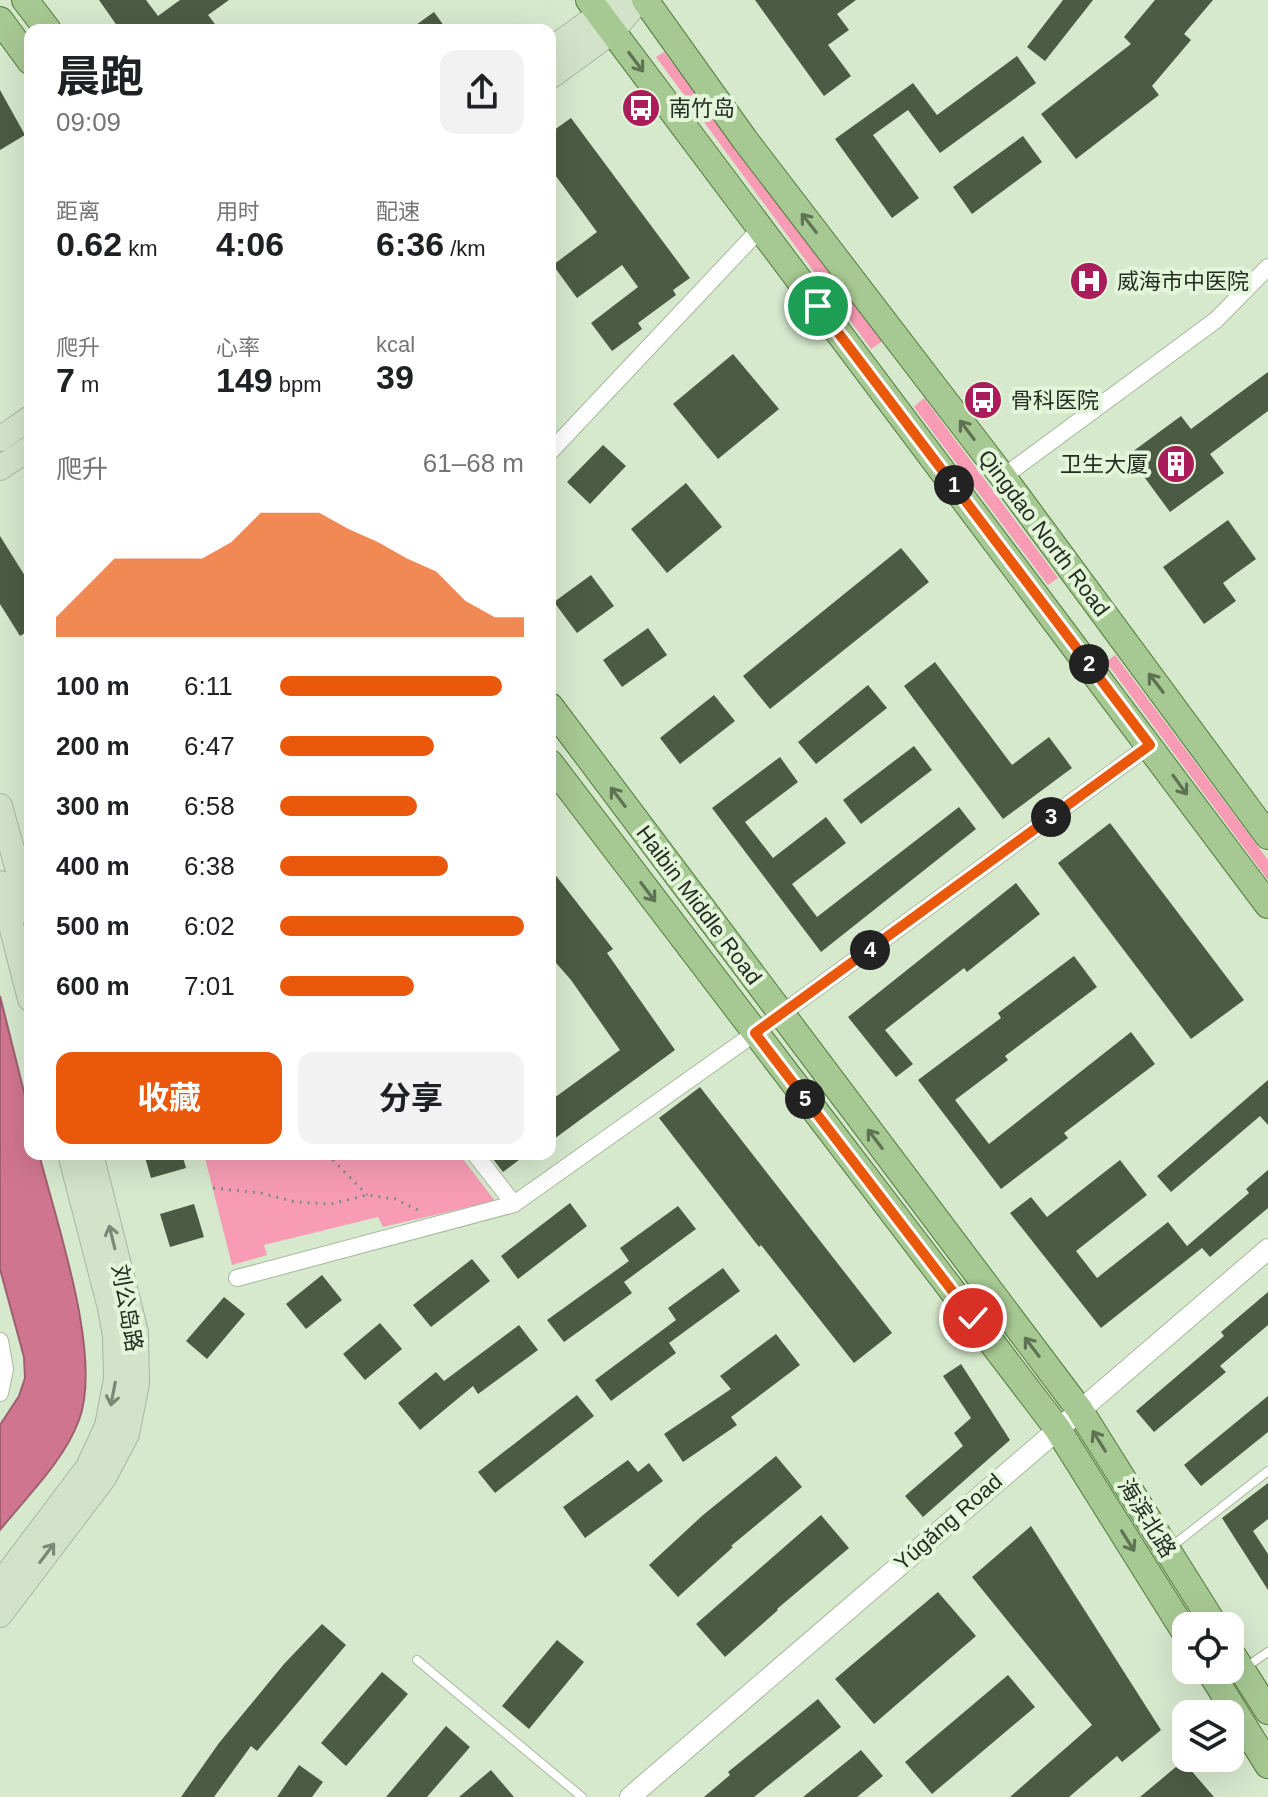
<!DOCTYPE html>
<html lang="zh">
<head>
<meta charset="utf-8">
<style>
	body { margin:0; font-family:Arial,"Noto Sans SC",sans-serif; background:#f2f2f2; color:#202124; height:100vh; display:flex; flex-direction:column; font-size:30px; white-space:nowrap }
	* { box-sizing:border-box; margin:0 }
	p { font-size:26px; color:#757577 }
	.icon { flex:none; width:44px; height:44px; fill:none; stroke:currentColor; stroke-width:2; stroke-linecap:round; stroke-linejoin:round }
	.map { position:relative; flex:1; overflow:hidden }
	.details { position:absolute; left:24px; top:24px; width:532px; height:1136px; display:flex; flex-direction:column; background:#fff; border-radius:16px; box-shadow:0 8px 32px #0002 }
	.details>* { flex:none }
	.buttons { position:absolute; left:1172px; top:1612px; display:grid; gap:16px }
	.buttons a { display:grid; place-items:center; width:72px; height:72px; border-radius:16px; background:#fff; box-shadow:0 8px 32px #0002; font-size:40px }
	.pin { position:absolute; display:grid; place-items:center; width:68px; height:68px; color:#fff; margin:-34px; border:4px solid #fff; border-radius:50%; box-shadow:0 2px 8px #0007 }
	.km { position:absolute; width:40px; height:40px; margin:-20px; border-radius:50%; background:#222; color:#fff; font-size:22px; line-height:40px; text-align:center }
	.round { display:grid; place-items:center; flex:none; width:84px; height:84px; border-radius:16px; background:#f2f2f2 }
	.summary { display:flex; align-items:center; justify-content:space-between; height:136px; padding:0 32px }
	h1 { font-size:44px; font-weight:700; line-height:60px }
	.stats { display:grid; grid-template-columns:repeat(3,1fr); gap:12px; height:136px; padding:8px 32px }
	.stats div { display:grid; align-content:center }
	.stats b { font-size:34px; font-weight:700 }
	.stats small { font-size:22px; font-weight:400 }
	.stats p { font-size:22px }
	.chart { height:224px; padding:16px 32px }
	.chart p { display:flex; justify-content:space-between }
	.chart svg { width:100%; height:144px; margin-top:8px; fill:#ea580c; opacity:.7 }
	.button { display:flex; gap:16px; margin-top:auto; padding:16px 32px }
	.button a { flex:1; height:92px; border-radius:16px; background:#ea580c; color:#fff; font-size:32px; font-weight:700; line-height:92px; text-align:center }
	.button a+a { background:#f2f2f2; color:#202124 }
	ul { padding:0 32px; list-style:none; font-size:26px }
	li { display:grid; grid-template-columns:128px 96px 1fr; align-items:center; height:60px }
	li i { height:20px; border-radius:10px; background:#ea580c }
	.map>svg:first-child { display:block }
</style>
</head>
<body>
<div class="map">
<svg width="1268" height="1797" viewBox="0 0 1268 1797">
	<rect width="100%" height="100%" fill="#d6e9cd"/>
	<g fill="#f89cb6">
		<polygon points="664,52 883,341 871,349 656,57"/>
		<polygon points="924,398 1058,578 1048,585 914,407"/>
		<polygon points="1115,655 1268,860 1268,880 1106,662"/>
		<polygon points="204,1154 459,1154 495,1201 383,1227 378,1217 264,1245 267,1255 232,1265"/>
	</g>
	<path fill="#d07590" stroke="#9d5f6f" stroke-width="2" d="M0 996 30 1116V1154H39C56 1221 103 1356 79 1420 64 1461 27 1496 0 1530V1425L19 1396 25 1378 24 1357 0 1269Z"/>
	<g fill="#4c5c44">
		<polygon points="99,0 146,0 158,16 180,0 229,0 208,15 215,24 207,30 120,30"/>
		<polygon points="755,0 856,0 837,14 849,30 828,45 851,76 824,96"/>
		<polygon points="1063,0 1093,0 1045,61 1027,47"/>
		<polygon points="1155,0 1213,0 1184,34 1191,40 1152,86 1159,95 1076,159 1041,114 1131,44 1124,37"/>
		<polygon points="434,12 447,30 409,30"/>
		<polygon points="1017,56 1036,83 940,153 908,110 873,135 919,198 892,218 835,139 913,83 937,115"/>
		<polygon points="0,90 25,135 0,150"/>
		<polygon points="571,118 690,278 673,290 676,295 638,323 642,329 612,351 591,323 638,287 622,265 577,298 553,265 597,232 550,168 550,133"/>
		<polygon points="1023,136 1042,162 972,214 953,187"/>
		<polygon points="733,354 779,409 718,459 673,404"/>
		<polygon points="1268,372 1268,411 1210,454 1224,473 1170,512 1128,455 1181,416 1191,429"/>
		<polygon points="603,445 626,466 590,504 567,482"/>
		<polygon points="686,483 722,527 667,573 631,529"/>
		<polygon points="1228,520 1256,559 1223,583 1236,601 1204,624 1163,567"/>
		<polygon points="0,536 30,584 30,630 20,636 0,604"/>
		<polygon points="901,548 929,582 770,709 743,676"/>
		<polygon points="591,575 614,606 577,633 554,602"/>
		<polygon points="648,628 667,655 622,687 603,660"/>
		<polygon points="935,662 1012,765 1049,737 1072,768 1003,819 904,686"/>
		<polygon points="868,685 887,708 816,764 798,742"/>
		<polygon points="714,695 735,721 680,764 660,738"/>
		<polygon points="914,746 932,770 861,824 843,800"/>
		<polygon points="780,757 798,782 745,822 773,858 826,817 846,843 792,884 817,917 959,807 976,829 821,952 712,808"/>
		<polygon points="1110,823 1244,1000 1191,1039 1058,863"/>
		<polygon points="550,868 613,949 607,953 675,1050 550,1142 550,1101 620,1050 571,980 550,956"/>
		<polygon points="1016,883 1040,914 967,972 964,968 885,1030 913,1064 896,1077 848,1017"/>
		<polygon points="1074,956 1097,987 1005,1056 1008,1060 955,1100 989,1144 1131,1032 1155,1064 1064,1133 1068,1138 1001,1189 918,1080 1001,1018 998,1013"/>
		<polygon points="1268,1080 1268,1125 1260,1116 1171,1192 1157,1176"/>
		<polygon points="700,1087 892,1333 854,1363 761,1245 759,1247 659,1118"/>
		<polygon points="144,1154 182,1154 186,1168 151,1178"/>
		<polygon points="489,1154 527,1154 503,1172"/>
		<polygon points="1120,1160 1147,1195 1076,1251 1097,1278 1168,1222 1187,1246 1249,1193 1246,1189 1268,1170 1268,1208 1210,1257 1202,1248 1101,1328 1010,1213 1031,1197 1047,1217"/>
		<polygon points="570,1203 587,1226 518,1279 501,1256"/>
		<polygon points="194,1204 204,1237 170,1247 160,1214"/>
		<polygon points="678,1206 696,1229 624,1282 632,1293 564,1342 547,1320 629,1261 620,1248"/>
		<polygon points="472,1259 490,1281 431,1327 413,1305"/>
		<polygon points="723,1268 740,1291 669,1343 676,1353 611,1401 595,1380 676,1320 668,1308"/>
		<polygon points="322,1275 342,1300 306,1329 286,1304"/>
		<polygon points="1268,1292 1268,1325 1220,1366 1226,1372 1154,1432 1136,1411 1224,1336 1221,1332"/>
		<polygon points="224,1297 245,1314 207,1359 186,1341"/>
		<polygon points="380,1323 402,1349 365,1380 343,1354"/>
		<polygon points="519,1325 538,1350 478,1394 473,1386 420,1430 398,1403 436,1372 444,1381"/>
		<polygon points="776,1334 800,1365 731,1417 737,1425 683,1462 664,1434 731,1389 720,1376"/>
		<polygon points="961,1364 1010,1440 923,1517 905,1496 963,1446 954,1433 971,1418 943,1376"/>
		<polygon points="577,1395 594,1416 495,1493 478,1472"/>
		<polygon points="1268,1396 1268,1432 1201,1486 1184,1465"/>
		<polygon points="776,1456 802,1487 731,1546 733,1547 678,1597 649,1565 703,1515"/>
		<polygon points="628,1460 638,1472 649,1463 663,1481 585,1538 563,1507"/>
		<polygon points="1268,1483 1268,1519 1253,1531 1268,1554 1268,1590 1222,1518"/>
		<polygon points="821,1515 849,1548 777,1609 778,1610 725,1657 696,1624"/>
		<polygon points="1031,1526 1161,1730 1122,1762 1117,1756 1069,1797 1010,1797 1092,1725 972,1577"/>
		<polygon points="938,1592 976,1636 874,1724 835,1679"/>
		<polygon points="322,1624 346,1645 257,1751 251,1746 214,1797 181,1797 219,1743 284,1664"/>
		<polygon points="557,1640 584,1662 529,1729 502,1706"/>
		<polygon points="382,1672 408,1694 346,1766 321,1743"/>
		<polygon points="1008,1675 1035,1707 932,1794 905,1762"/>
		<polygon points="818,1699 841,1727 754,1797 704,1797 730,1775 728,1772"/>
		<polygon points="446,1726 470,1747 427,1797 386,1797"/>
		<polygon points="861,1750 883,1776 857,1797 803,1797"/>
		<polygon points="1183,1761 1214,1797 1140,1797"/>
		<polygon points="299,1765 323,1782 312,1797 277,1797"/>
		<polygon points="491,1770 514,1797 459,1797"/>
	</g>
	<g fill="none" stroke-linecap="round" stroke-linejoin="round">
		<g stroke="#a6b89d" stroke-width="10">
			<g id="service">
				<polyline points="1171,1547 1268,1471"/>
				<polyline points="417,1660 582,1797"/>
				<polyline points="1246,1667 1268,1652"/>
			</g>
		</g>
		<g stroke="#a6b89d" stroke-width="18">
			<g id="minor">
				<polyline points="550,452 760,229"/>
				<polyline points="1003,477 1216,320 1268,267"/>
				<polyline points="475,1154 514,1204"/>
				<polyline points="237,1278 514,1204 755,1033 1150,745"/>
				<polyline points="0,1341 5,1369 0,1393"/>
			</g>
		</g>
		<g stroke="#a6b89d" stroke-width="22">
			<polyline id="tertiary" points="630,1797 1268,1249"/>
		</g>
		<g stroke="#a6b89d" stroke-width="26">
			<g id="secondary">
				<polyline points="550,50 600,14 612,0"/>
				<polyline points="550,77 613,31 639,0"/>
				<polyline points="0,439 30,418"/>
				<polyline points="0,468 30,448"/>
				<polyline points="0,806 30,913"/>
				<polyline points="0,883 30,999"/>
				<polyline points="0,1584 88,1467 107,1426 116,1379 115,1336 110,1308 70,1154"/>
				<polyline points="0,1615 104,1478 127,1434 137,1384 136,1332 91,1154"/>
			</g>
		</g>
		<g stroke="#527a3c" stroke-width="28">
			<g id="primary">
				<polyline points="25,0 48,30"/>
				<polyline points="589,0 1268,905"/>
				<polyline points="645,0 745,140 1003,477 1268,836"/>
				<polyline points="0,20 30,61"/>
				<polyline points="550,706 1079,1409 1215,1626"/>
				<polyline points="550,763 1057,1428 1186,1634"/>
				<polyline points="1230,1651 1268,1711"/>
				<polyline points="1209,1670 1268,1765"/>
			</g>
		</g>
		<g stroke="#818f7b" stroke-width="3" stroke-dasharray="2 6" stroke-linecap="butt">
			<polyline points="327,1154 367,1195"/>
			<polyline points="213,1188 260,1193 296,1202 331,1204 367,1195 395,1199 422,1212"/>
		</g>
		<use href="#service" stroke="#fff" stroke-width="8"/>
		<use href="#minor" stroke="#fff" stroke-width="16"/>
		<use href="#tertiary" stroke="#fff" stroke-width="20"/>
		<use href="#secondary" stroke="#d3e3c9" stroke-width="24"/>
		<use href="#primary" stroke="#a6c892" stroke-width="26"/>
	</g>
	<defs><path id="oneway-shaft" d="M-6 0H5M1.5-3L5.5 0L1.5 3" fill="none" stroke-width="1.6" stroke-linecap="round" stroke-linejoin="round" transform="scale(2)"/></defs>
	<g stroke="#5f7354">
		<use href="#oneway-shaft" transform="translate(636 62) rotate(53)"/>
		<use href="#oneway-shaft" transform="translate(809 223) rotate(-128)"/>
		<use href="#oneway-shaft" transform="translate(967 430) rotate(-127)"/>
		<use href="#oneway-shaft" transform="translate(1156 683) rotate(-127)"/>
		<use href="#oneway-shaft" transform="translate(1180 785) rotate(54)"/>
		<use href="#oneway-shaft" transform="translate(618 797) rotate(-127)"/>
		<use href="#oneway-shaft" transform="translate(648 892) rotate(53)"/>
		<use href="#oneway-shaft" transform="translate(875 1139) rotate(-127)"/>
		<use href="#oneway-shaft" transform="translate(1032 1347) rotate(-127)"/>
		<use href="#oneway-shaft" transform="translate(1099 1441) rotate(-122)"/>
		<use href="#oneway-shaft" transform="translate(1128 1541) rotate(58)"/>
	</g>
	<g stroke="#7c8876">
		<use href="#oneway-shaft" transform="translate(112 1237) rotate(-104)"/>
		<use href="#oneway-shaft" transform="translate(113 1394) rotate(101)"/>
		<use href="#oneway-shaft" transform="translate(47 1553) rotate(-53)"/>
	</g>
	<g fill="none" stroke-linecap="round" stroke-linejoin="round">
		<g stroke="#fff" stroke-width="16">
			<polyline id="route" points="818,306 1150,745 755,1033 973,1318"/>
		</g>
		<use href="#route" stroke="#ea580c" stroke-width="10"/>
	</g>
	<defs>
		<g id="bus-disc" transform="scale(2)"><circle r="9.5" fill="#ab1d5a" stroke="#e3f6da"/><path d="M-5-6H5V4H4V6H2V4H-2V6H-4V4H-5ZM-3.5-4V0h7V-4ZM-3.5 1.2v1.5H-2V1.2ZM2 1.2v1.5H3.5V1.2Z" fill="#fff"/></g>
		<g id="hospital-disc" transform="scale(2)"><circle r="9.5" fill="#ab1d5a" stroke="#e3f6da"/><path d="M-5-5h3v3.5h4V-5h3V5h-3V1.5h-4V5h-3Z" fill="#fff"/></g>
		<g id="building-disc" transform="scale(2)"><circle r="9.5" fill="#ab1d5a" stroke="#e3f6da"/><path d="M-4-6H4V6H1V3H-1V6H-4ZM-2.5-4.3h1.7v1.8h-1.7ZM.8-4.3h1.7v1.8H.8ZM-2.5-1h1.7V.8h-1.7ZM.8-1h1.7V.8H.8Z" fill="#fff"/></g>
	</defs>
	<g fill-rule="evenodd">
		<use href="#bus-disc" x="641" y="108"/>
		<use href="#hospital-disc" x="1089" y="281"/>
		<use href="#bus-disc" x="983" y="400"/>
		<use href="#building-disc" x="1176" y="464"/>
	</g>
	<g text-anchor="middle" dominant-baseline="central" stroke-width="8" stroke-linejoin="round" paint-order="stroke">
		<g font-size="22" fill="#252d22" stroke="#e3f6da" text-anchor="start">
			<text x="669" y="108">南竹岛</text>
			<text x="1117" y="281">威海市中医院</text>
			<text x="1011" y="400">骨科医院</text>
			<text x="1148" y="464" text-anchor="end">卫生大厦</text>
		</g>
		<g font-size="22" fill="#252d22" stroke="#e3f6da">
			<text transform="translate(1044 533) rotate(53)">Qingdao North Road</text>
			<text transform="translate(699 905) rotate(53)">Haibin Middle Road</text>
			<text transform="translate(127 1308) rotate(80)">刘公岛路</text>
			<text transform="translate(1147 1518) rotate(58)">海滨北路</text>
			<text transform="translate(948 1522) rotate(-41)">Yúgǎng Road</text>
		</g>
	</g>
</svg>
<div class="buttons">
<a><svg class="icon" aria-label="locate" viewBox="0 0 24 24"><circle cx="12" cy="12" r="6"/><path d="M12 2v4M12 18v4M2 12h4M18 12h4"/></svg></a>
<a><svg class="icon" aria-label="layers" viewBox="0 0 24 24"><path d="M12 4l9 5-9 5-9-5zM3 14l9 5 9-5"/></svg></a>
</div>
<div class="pin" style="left:818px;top:306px;background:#1e9e55"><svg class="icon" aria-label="arrive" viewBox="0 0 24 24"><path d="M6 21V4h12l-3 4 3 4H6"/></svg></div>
<div class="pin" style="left:973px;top:1318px;background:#d93025"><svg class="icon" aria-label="check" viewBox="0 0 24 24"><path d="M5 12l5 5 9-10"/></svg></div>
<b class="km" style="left:954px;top:485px">1</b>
<b class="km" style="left:1089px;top:664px">2</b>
<b class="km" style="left:1051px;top:817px">3</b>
<b class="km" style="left:870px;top:950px">4</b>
<b class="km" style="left:805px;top:1099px">5</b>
<section class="details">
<div class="summary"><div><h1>晨跑</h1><p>09:09</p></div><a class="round"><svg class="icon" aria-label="share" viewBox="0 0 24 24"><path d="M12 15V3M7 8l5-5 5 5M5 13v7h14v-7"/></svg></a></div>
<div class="stats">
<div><p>距离</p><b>0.62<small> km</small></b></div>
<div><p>用时</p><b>4:06</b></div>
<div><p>配速</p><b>6:36<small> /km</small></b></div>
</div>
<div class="stats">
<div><p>爬升</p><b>7<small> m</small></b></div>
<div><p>心率</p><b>149<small> bpm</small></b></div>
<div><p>kcal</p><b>39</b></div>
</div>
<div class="chart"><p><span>爬升</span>61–68 m</p>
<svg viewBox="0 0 160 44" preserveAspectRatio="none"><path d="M0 44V38L10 29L20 20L30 20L40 20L50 20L60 15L70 6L80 6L90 6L100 11L110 15L120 20L130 24L140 33L150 38L160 38V44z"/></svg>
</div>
<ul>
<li><b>100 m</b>6:11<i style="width:91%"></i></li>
<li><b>200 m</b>6:47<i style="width:63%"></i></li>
<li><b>300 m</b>6:58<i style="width:56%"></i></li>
<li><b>400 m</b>6:38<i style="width:69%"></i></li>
<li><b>500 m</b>6:02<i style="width:100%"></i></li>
<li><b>600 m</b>7:01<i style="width:55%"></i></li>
</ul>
<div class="button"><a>收藏</a><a>分享</a></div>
</section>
</div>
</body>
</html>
